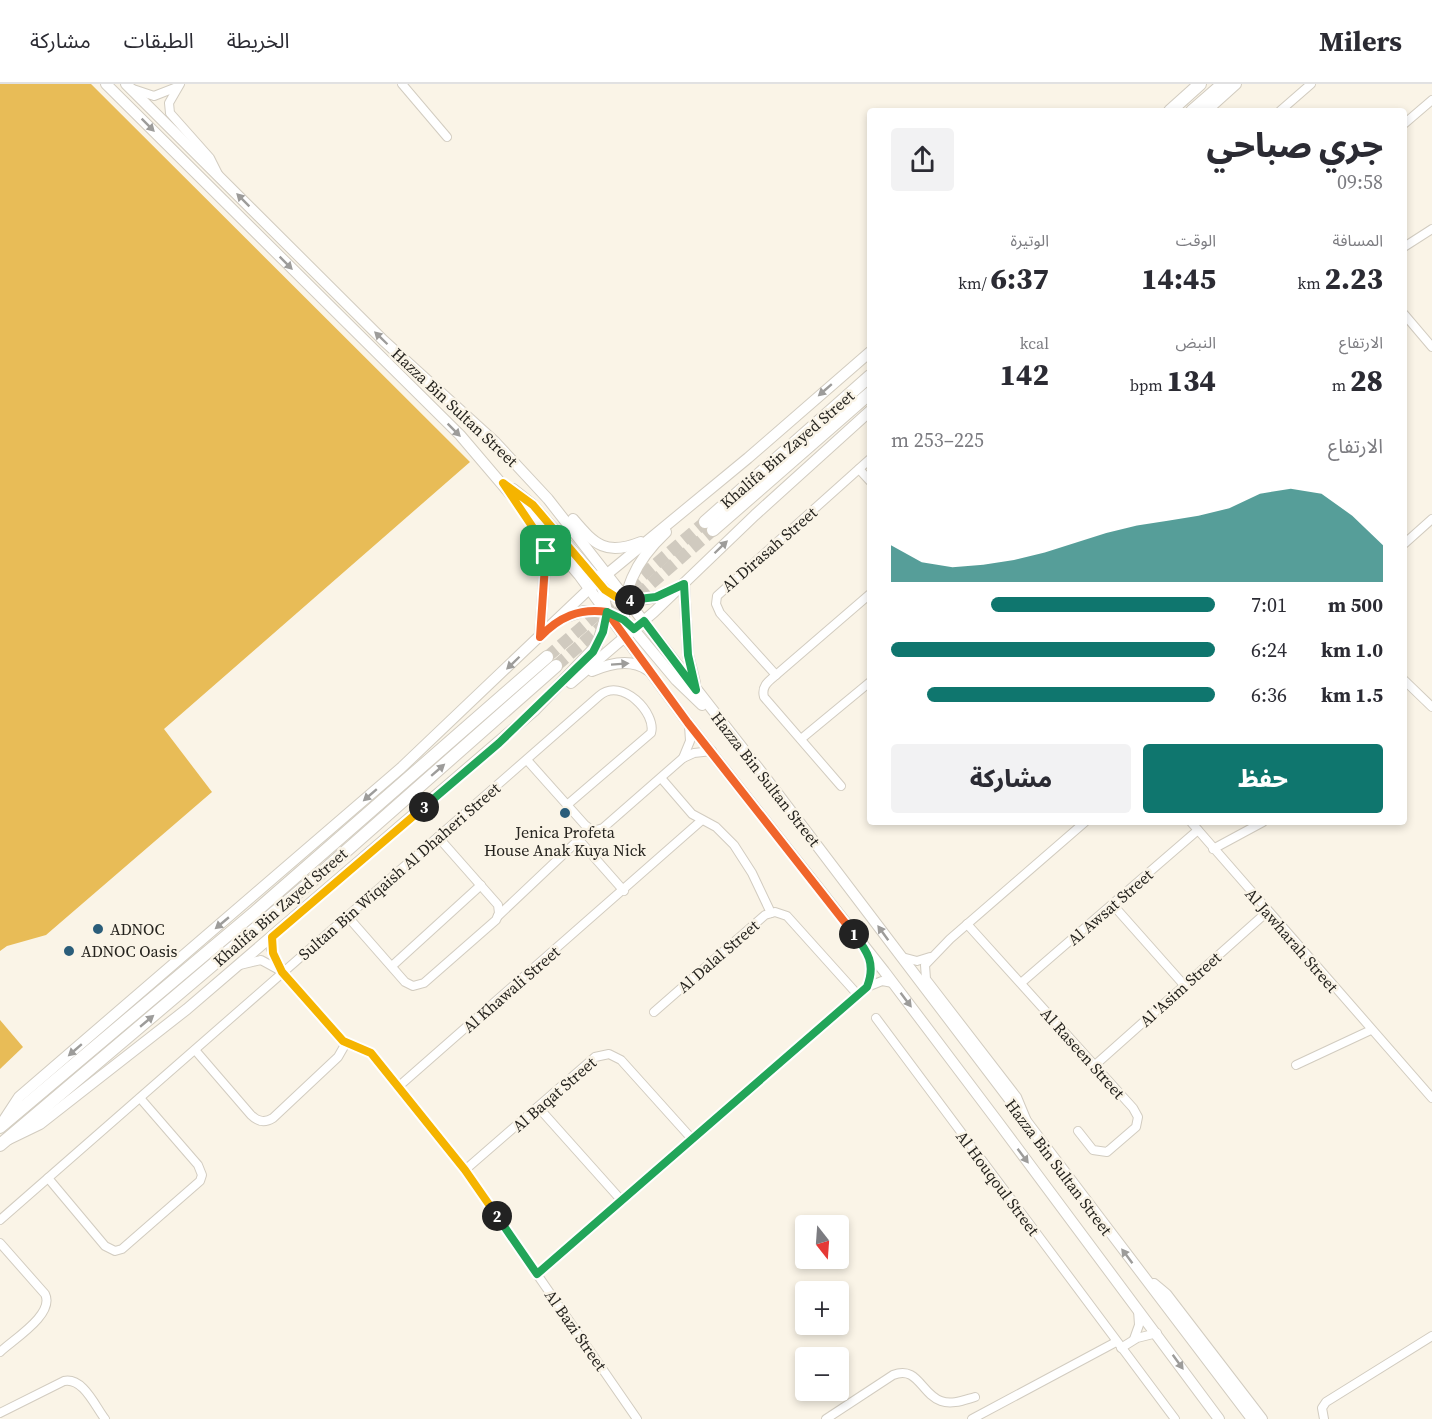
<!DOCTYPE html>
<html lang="ar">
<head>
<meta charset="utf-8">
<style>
	body { margin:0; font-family:"Source Serif 4","Noto Sans Arabic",serif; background:#f2f2f3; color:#2b2b33; direction:rtl; height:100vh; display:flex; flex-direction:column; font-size:22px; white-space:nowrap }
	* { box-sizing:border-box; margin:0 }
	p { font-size:20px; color:#7c7c81 }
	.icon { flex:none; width:33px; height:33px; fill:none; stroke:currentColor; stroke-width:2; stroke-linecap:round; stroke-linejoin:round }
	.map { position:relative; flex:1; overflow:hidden; direction:ltr }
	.panel { position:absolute; left:867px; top:24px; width:540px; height:717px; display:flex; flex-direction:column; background:#fff; border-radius:6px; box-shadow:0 3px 9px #0003; direction:rtl }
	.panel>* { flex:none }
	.needle { width:39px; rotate:163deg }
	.fabs { position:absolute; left:795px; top:1131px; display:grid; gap:12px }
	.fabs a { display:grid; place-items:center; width:54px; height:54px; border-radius:6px; background:#fff; box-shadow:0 3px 9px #0003; font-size:30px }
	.pin { position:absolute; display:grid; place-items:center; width:51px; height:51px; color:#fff; margin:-26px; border-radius:12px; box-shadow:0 3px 9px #0006 }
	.km { position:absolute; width:30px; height:30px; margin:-15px; border-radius:50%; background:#222; color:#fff; font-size:16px; line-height:30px; text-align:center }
	.round { display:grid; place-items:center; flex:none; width:63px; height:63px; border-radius:6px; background:#f2f2f3 }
	.overview { display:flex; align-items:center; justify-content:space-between; height:102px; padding:0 24px }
	h1 { font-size:33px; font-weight:800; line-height:45px }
	.metrics { display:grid; grid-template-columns:repeat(3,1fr); gap:9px; height:102px; padding:6px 24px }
	.metrics div { display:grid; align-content:center }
	.metrics b { font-size:30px; font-weight:800 }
	.metrics small { font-size:16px; font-weight:400 }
	.metrics p { font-size:16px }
	.chart { height:168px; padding:12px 24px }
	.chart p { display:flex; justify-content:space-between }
	.chart svg { width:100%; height:108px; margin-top:6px; fill:#0f766e; opacity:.7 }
	.primary-button { display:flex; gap:12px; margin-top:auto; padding:12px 24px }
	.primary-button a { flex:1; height:69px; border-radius:6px; background:#0f766e; color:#fff; font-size:24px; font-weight:800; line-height:69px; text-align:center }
	.primary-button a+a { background:#f2f2f3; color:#2b2b33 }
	ul { padding:0 24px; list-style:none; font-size:20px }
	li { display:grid; grid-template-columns:96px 72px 1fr; align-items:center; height:45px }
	li i { height:15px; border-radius:8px; background:#0f766e }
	header { display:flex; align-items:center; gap:36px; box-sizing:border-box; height:84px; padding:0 30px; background:#fff; border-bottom:2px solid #e1e1e2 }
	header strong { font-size:28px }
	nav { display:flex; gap:33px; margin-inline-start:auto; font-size:21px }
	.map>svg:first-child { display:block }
</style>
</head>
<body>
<header>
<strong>Milers</strong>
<nav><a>الخريطة</a><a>الطبقات</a><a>مشاركة</a></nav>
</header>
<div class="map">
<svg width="1432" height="1335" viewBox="0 0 1432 1335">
	<rect width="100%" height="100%" fill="#faf4e7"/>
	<g fill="#e8bc57">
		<polygon points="0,0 91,0 470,378 164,645 212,708 46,851 7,862 0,867"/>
		<polygon points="0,936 23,963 0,985"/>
	</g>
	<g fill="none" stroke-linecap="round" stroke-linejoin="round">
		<g stroke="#d0cabf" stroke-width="12" stroke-dasharray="12 6" stroke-linecap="butt">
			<polyline points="547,573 705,438"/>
			<polyline points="556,582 713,446"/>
		</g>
		<g stroke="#d2ccc0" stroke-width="10">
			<g id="minor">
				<polyline points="180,0 169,19 170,29 210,74 219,92"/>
				<polyline points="402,0 447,53"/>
				<polyline points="133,5 154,12 177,3"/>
				<polyline points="1280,27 1311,0"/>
				<polyline points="1404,40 1432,16"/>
				<polyline points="1404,163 1432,145"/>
				<polyline points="1404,230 1432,263"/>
				<polyline points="859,385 870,397"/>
				<polyline points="1404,460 1432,435"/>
				<polyline points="776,591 720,529 716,520 717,512 870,375"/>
				<polyline points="1404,596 1432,623"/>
				<polyline points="801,655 870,598"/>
				<polyline points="683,674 690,657 689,641"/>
				<polyline points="527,676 585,741 593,747 603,744 683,674 694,669 712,667"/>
				<polyline points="661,694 692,730 716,743 734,761 752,789 771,829"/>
				<path d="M841 702 764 613C761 602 769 597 776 591L870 510"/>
				<polyline points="1191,738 1432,1014"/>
				<polyline points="579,756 624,807"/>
				<polyline points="1213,765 1263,738"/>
				<polyline points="1113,821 1184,901"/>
				<polyline points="498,832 589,746"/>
				<polyline points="348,833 405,898 413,902 424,899 496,836 499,829 498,821 438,753"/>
				<polyline points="967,840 1133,1024 1138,1033 1136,1043 1107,1068 1093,1066 1078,1047"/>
				<polyline points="271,853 271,865 283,888 343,957 371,969 465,1086 637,1335"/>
				<polyline points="902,873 917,877 930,873"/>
				<polyline points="240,881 261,876 283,888"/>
				<polyline points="392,882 481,801"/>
				<polyline points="1021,899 1198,746"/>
				<polyline points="867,903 872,886 869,869"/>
				<polyline points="654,928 765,831 775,828 787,832 858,911"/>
				<polyline points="876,934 1175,1335"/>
				<path d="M195 966 251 1031C258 1038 265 1039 273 1034L338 973 346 959"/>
				<polyline points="1296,981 1371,946"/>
				<polyline points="1094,982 1267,828"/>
				<polyline points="398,1003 702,736"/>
				<polyline points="538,1023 622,1117"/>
				<polyline points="1027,1037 1017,1013 926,895 925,881 950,855 1085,738"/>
				<polyline points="465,1086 595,973 609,970 621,976 692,1055"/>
				<polyline points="48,1094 105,1162 115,1167 122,1165 200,1097 202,1091 198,1081 140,1014"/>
				<path d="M0 1136 599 612C622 592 657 630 651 649L567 721"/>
				<path d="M0 1159 45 1210C55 1230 14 1255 0 1268"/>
				<polyline points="537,1190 867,903 882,897 893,899"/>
				<polyline points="1134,1255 1139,1241 1138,1226"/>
				<polyline points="1121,1264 1137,1254 1157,1249"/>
				<path d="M0 1329 64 1297C83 1293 95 1322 105 1335"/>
				<path d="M826 1335 893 1291C918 1281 921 1310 941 1317 952 1321 964 1316 975 1313"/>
				<polyline points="972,1335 1116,1258"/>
				<polyline points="1324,1335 1322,1324 1326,1318 1432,1252"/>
			</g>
		</g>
		<g stroke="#d2ccc0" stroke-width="12">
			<g id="major">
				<polyline points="106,0 460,351 579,491 688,639 884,887 998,1038 1219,1335"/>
				<polyline points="126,0 384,257 495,358 548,415 762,689 1252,1335"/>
				<polyline points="1206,27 1236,0"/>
				<path d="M513 405 533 421 610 510C629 521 654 515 673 507"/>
				<path d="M573 435C595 461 606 472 641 458"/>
				<polyline points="535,446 546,467 540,553"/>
				<polyline points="684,500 688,571 695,599"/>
				<polyline points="563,534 584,527 609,529"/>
				<polyline points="630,541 676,596 702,621"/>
				<path d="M625 551C620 508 635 477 666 448"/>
				<path d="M592 587C610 579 631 574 648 586"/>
				<polyline points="571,599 654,528 755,431 870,327"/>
				<polyline points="0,1042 19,1013 401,684 589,505 748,374 870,268"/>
				<polyline points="9,1055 40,1040 187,925 534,627 597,561 607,528 600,491"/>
				<polyline points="1154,1200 1166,1210 1262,1335"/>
			</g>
		</g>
		<g stroke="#d2ccc0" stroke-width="14">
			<g id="highway">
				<polyline points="1170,27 1200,0"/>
				<polyline points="1192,27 1223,0"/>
				<polyline points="705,438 870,292"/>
				<polyline points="713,446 870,309"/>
				<polyline points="0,1043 255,828 547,573"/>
				<polyline points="0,1061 320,790 556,582"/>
			</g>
		</g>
		<use href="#minor" stroke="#fff" stroke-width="8"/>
		<use href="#major" stroke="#fff" stroke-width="10"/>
		<use href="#highway" stroke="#fff" stroke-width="12"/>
	</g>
	<defs><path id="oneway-solid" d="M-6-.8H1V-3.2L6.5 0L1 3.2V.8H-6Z" transform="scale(1.5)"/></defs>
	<g fill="#9d9c9a">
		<use href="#oneway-solid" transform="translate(148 41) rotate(45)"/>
		<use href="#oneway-solid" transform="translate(243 116) rotate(-135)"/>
		<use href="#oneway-solid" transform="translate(286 179) rotate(45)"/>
		<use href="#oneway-solid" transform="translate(381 254) rotate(-136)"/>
		<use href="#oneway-solid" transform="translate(825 306) rotate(139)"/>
		<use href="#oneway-solid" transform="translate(454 346) rotate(45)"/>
		<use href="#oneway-solid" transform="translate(721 463) rotate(-44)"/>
		<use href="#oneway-solid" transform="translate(513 579) rotate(136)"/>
		<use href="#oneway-solid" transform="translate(620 580) rotate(-4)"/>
		<use href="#oneway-solid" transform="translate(438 686) rotate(-41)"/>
		<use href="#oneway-solid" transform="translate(370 711) rotate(139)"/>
		<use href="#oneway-solid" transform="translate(222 839) rotate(140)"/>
		<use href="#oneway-solid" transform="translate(883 849) rotate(-126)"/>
		<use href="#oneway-solid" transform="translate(906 916) rotate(53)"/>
		<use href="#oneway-solid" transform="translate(147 937) rotate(-40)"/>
		<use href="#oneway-solid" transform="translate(75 966) rotate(139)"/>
		<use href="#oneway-solid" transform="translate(1023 1072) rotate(53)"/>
		<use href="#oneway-solid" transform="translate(1127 1172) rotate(-127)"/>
		<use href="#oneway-solid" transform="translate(1178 1278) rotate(54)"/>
	</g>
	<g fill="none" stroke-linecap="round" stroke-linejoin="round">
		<g stroke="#fff" stroke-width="12">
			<path id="split-1" d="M546 467 540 553C559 533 579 524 607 528L688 639 854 850"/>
		</g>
		<g stroke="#fff" stroke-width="12">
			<path id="split-2" d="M497 1132 537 1190 867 903C876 880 868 868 854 850"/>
		</g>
		<g stroke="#fff" stroke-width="12">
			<polyline id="split-3" points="424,723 272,853 273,869 282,888 343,957 371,969 465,1086 497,1132"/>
		</g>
		<g stroke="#fff" stroke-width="12">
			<polyline id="split-4" points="424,723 499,659 593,568 603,548 607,528 624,536 634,545 644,537 696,606 688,571 684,500 656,513 630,516"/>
		</g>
		<g stroke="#fff" stroke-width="12">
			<polyline id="split-5" points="546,467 540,454 503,399 533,421 605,506 616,513 630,516"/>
		</g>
		<use href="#split-1" stroke="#f0652b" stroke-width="8"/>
		<use href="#split-2" stroke="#22a559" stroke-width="8"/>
		<use href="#split-3" stroke="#f5b400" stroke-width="8"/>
		<use href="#split-4" stroke="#22a559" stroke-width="8"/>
		<use href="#split-5" stroke="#f5b400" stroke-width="8"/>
	</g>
	<g fill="#2a5d7a" stroke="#faf4e7" stroke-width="2">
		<circle cx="565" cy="729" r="6"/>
		<circle cx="98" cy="845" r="6"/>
		<circle cx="69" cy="867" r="6"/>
	</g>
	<g text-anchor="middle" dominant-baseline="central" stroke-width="5" stroke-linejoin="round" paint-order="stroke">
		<g font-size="16" fill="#26241f" stroke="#faf4e7">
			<text transform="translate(455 323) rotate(43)">Hazza Bin Sultan Street</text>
			<text transform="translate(787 365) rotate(-41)">Khalifa Bin Zayed Street</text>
			<text transform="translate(769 465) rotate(-41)">Al Dirasah Street</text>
			<text transform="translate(766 695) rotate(52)">Hazza Bin Sultan Street</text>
			<text transform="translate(399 787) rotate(-41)">Sultan Bin Wiqaish Al Dhaheri Street</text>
			<text transform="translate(280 823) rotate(-41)">Khalifa Bin Zayed Street</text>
			<text transform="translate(1110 823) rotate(-41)">Al Awsat Street</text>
			<text transform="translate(1292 856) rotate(49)">Al Jawharah Street</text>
			<text transform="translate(718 872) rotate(-41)">Al Dalal Street</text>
			<text transform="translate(511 905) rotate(-41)">Al Khawali Street</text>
			<text transform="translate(1180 905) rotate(-42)">Al 'Asim Street</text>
			<text transform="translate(1083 969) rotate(48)">Al Raseen Street</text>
			<text transform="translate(554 1010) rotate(-41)">Al Baqat Street</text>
			<text transform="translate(1059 1083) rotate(53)">Hazza Bin Sultan Street</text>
			<text transform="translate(998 1099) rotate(53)">Al Houqoul Street</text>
			<text transform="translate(576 1246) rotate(55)">Al Bazi Street</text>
		</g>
		<g font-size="16" fill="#26241f" stroke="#faf4e7" text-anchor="start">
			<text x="565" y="748" text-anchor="middle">Jenica Profeta<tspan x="565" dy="18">House Anak Kuya Nick</tspan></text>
			<text x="110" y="845">ADNOC</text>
			<text x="81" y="867">ADNOC Oasis</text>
		</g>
	</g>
</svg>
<div class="fabs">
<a><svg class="needle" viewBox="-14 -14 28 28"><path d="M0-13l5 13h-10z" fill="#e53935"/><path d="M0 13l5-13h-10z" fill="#7c7c81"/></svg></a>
<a>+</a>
<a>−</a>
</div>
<div class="pin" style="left:546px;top:467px;background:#1e9e55"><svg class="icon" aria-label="arrive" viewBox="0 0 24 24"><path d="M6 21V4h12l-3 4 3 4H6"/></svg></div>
<b class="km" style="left:854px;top:850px">1</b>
<b class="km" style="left:497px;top:1132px">2</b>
<b class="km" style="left:424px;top:723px">3</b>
<b class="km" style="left:630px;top:516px">4</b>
<section class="panel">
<div class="overview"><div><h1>جري صباحي</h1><p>09:58</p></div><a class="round"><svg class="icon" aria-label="share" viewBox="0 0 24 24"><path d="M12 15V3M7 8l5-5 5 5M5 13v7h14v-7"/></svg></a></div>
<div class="metrics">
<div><p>المسافة</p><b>2.23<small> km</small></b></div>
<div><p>الوقت</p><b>14:45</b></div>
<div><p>الوتيرة</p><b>6:37<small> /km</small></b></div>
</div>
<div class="metrics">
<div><p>الارتفاع</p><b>28<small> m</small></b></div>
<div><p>النبض</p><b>134<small> bpm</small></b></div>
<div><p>kcal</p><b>142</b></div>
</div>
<div class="chart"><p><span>الارتفاع</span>225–253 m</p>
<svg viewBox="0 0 160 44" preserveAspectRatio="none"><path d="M0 44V29L10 36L20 38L30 37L40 35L50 32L60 28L70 24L80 21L90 19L100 17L110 14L120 8L130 6L140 8L150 17L160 29V44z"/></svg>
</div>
<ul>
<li><b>500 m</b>7:01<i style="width:69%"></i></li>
<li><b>1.0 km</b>6:24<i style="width:100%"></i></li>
<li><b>1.5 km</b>6:36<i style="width:89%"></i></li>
</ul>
<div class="primary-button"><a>حفظ</a><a>مشاركة</a></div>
</section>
</div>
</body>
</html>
